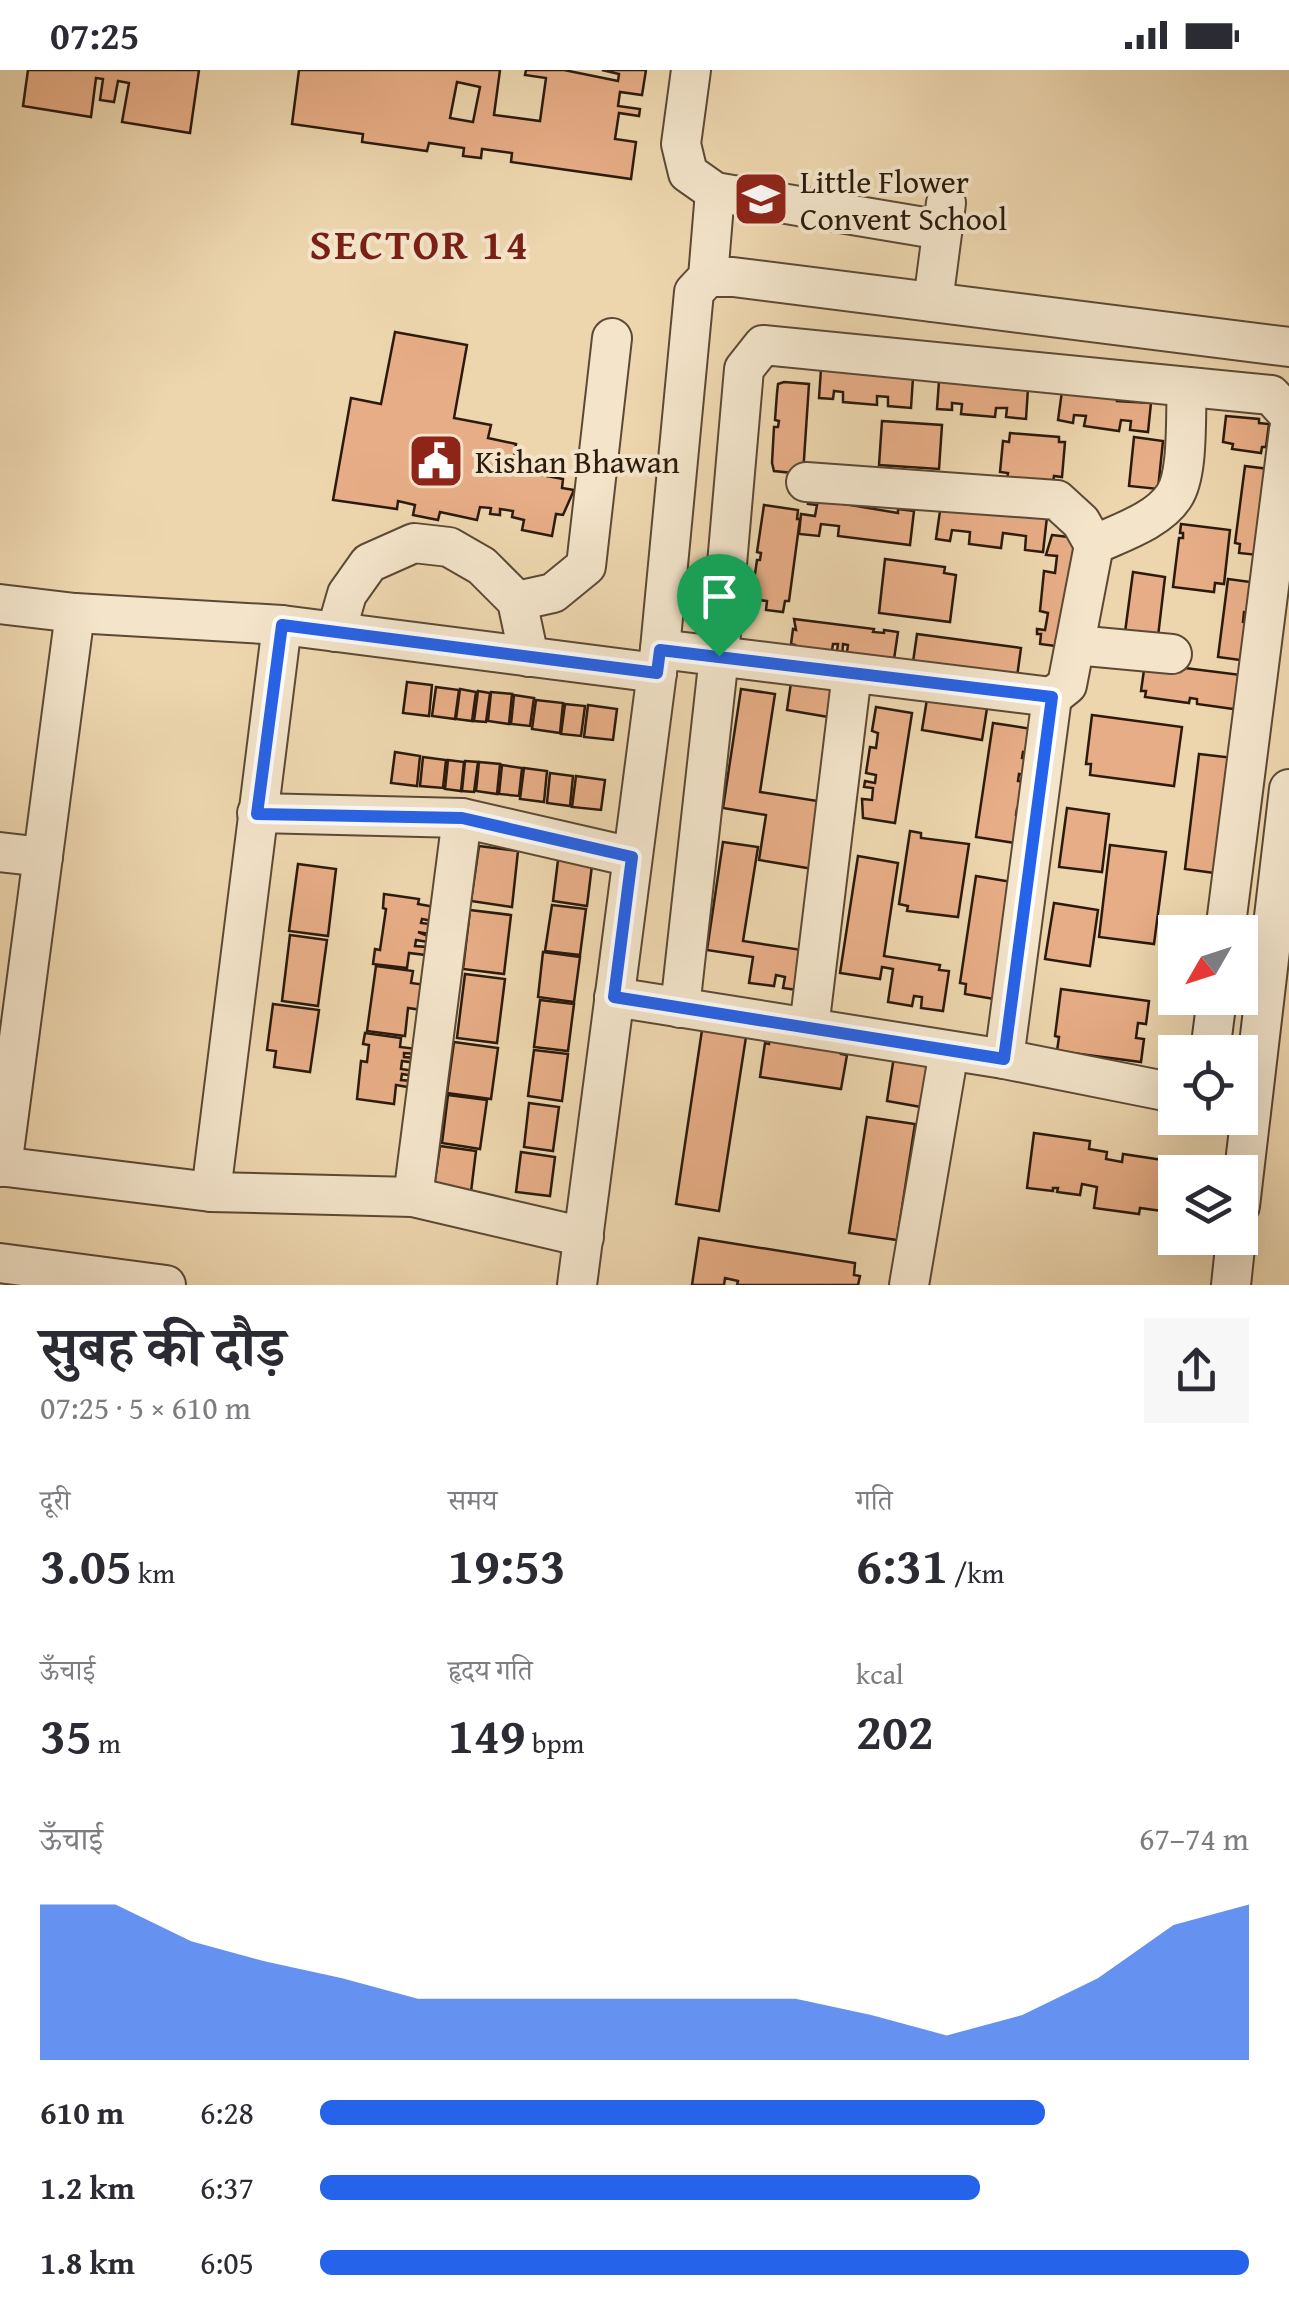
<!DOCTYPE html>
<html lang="hi">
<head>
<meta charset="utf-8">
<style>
	body { margin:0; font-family:"Gentium Book Plus","Noto Serif Devanagari",serif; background:#f7f7f7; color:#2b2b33; height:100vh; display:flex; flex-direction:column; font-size:38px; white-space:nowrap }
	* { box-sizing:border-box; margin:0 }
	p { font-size:32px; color:#7c7c81 }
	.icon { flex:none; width:55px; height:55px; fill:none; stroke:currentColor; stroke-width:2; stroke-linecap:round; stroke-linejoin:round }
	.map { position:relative; height:1215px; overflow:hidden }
	.panel { display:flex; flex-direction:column; background:#fff; flex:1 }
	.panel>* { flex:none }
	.needle { width:65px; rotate:231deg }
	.buttons { position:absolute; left:1158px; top:845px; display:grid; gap:20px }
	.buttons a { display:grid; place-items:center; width:100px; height:100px; border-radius:0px; background:#fff; box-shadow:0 10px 40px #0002; font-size:50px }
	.pin { position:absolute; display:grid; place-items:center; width:85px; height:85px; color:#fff; margin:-102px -42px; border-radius:50% 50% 50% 0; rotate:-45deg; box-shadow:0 0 10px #0007 }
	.pin .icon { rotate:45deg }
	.round { display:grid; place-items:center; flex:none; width:105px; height:105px; border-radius:0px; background:#f7f7f7 }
	.summary { display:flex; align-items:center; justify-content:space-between; height:170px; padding:0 40px }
	h1 { font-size:55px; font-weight:700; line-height:75px }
	.metrics { display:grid; grid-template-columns:repeat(3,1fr); gap:15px; height:170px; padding:10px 40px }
	.metrics div { display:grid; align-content:center }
	.metrics b { font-size:50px; font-weight:700 }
	.metrics small { font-size:28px; font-weight:400 }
	.metrics p { font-size:28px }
	.chart { height:280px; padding:20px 40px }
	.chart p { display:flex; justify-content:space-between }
	.chart svg { width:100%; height:180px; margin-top:10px; fill:#2563eb; opacity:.7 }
	ul { padding:0 40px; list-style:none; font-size:32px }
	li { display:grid; grid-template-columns:160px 120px 1fr; align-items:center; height:75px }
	li i { height:25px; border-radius:12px; background:#2563eb }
	.status { display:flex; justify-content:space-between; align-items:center; height:70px; padding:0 50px; background:#fff; direction:ltr }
	.status svg { height:28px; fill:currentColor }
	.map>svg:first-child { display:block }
</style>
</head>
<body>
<div class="status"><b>07:25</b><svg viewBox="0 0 49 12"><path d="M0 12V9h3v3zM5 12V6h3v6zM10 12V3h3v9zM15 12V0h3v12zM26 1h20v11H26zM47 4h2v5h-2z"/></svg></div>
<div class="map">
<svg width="1289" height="1215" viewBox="0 0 1289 1215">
	<rect width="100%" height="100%" fill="#edd6ae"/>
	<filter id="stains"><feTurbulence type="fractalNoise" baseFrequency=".002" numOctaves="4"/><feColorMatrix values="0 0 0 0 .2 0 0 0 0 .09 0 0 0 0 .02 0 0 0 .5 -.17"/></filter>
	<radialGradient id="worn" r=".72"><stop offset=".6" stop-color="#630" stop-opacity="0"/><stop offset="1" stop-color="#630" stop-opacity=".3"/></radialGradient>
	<g fill="#e7ad86" stroke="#2b1a0d" stroke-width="2.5" fill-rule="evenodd">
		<polygon points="28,0 199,0 190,63 122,52 129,13 118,11 114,32 100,30 103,9 96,8 91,47 23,36"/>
		<path d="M299 0H500L494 45 540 51 546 8 525 5 526 0H564L618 11 619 4 602 0H646L642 25 620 22 618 36 640 39 639 46 619 43 615 69 636 72 631 109 511 92 512 83 482 79 481 88 463 86 464 78 429 73 427 81 362 72 363 64 292 54ZM457 12 480 17 473 52 450 48Z"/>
		<polygon points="395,262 467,275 454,348 491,355 488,368 516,374 513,391 538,395 536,404 563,409 562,418 574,420 563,445 556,444 552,466 522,460 524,450 512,447 513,441 500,439 500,445 490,444 491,438 480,437 477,450 440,442 438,450 413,445 415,435 398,431 397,439 333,430 351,328 381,334"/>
		<polygon points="821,299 913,308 911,338 888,336 888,327 877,326 877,335 843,332 843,322 834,321 833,329 819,328"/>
		<polygon points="939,311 1013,319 1028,318 1026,349 1006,347 1007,338 996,338 995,347 961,344 962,334 952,333 952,340 937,339"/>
		<polygon points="784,312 809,314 803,404 774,401 772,393 774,357 778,357 779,351 775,350 777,323 778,314"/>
		<polygon points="1062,321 1117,327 1117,331 1151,333 1148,362 1130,360 1131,351 1121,350 1119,361 1084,356 1086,346 1074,345 1073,353 1058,350"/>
		<polygon points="1226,346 1259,349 1259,353 1269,354 1266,377 1262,377 1261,383 1232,379 1233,374 1223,372"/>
		<polygon points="882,351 942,355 939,399 879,395"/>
		<polygon points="1010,363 1059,367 1059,372 1065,372 1062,407 1054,406 1053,412 1007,408 1008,403 1000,402 1003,371 1009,372"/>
		<polygon points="1134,367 1163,371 1158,419 1129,416"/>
		<polygon points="1245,396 1277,400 1267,486 1239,483 1240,474 1235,473"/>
		<polygon points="809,428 898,443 898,439 914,441 910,475 838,466 839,456 821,454 819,466 799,464 801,444 815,446 817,435 808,434"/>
		<polygon points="941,434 1005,444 1047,447 1043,482 1025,480 1026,466 1003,463 1001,478 969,474 970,462 952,460 950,471 936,469"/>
		<polygon points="764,435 798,440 797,449 800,449 789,531 785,531 783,542 766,540 767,531 759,530 757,539 750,538 757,490 760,490 761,483 757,482"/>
		<polygon points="1181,454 1230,460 1224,514 1215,513 1214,522 1173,517 1179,468 1183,468 1183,463 1180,463"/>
		<polygon points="1052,465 1086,469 1071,578 1040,574 1041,564 1037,564 1037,559 1045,560 1048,543 1040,541 1044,501 1055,503 1057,486 1046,485"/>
		<polygon points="885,489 945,497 944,503 956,505 950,552 879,543"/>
		<polygon points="1133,502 1165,507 1157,575 1124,570"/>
		<polygon points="1228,509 1258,513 1254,543 1244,542 1243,552 1253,553 1248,591 1218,587"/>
		<polygon points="794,549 874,559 873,562 884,563 884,560 898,562 893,596 846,589 848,575 843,574 842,589 836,588 838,574 833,574 831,587 794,581 795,575 791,574 793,559 796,560"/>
		<polygon points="917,564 1021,578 1017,607 912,599"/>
		<polygon points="1145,593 1249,606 1241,640 1197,634 1197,629 1190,628 1189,633 1145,627 1146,621 1141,621"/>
		<polygon points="792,606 846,614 840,649 787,640"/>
		<polygon points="407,612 432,615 429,646 403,643"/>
		<polygon points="436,617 459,620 455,649 432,646"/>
		<polygon points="460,619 476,622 472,651 456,649"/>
		<polygon points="741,619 775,624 760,722 824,732 813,799 759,790 766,745 723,738"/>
		<polygon points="478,621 490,623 486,652 474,651"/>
		<polygon points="491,622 512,624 509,654 488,651"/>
		<polygon points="928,623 988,632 982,670 922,660"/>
		<polygon points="514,625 534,628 530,656 511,654"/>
		<polygon points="536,630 563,633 560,663 532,659"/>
		<polygon points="565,634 585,636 581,666 561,664"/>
		<polygon points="588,635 617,639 613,670 584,667"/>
		<polygon points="876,637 912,643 895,753 863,748 862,729 872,730 873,718 864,717 865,711 875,713 876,705 866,703 870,677 876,678 878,663 872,661"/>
		<polygon points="1092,645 1182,657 1174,716 1090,705 1091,694 1086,694"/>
		<polygon points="993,653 1032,659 1028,683 1023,682 1022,688 1028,689 1025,705 1019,704 1018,711 1024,712 1020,740 1017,739 1016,745 1019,746 1015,773 976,767"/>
		<polygon points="395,682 420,686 417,716 391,713"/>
		<polygon points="1199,684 1243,689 1229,805 1185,799"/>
		<polygon points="423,687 446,690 443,718 420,716"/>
		<polygon points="448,690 464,692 461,721 445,719"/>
		<polygon points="465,691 478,692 474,722 462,721"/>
		<polygon points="479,692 500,694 497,724 476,721"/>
		<polygon points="502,695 522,698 519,726 499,724"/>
		<polygon points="524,698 547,701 544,732 520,729"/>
		<polygon points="550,703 573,706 570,736 547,733"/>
		<polygon points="576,706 605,710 601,740 572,737"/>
		<polygon points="1067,738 1109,744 1102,802 1059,797"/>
		<polygon points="910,761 921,763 921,768 969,774 958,847 907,841 908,836 899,834"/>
		<polygon points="723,772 758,777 743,871 802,880 804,921 783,918 785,907 776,905 774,916 749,913 753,887 707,880"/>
		<polygon points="1110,775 1166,782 1154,874 1099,867"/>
		<polygon points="479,776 518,781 512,837 471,831"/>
		<polygon points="559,782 593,787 587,836 553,831"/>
		<polygon points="858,786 898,793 884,886 940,895 939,900 949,901 943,941 921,938 922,927 914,926 912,936 888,932 893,899 882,897 880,909 840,903"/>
		<polygon points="298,794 336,799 328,866 289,861"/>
		<polygon points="976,806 1012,812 994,929 965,924 966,914 960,913"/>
		<polygon points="384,824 419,829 418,834 435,837 432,851 422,849 421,853 430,854 429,864 418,862 428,866 428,872 416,870 415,876 427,877 426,885 409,883 407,898 373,894 375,879 380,880 386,839 383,838"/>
		<polygon points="1054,833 1098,840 1090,896 1045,889"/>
		<polygon points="552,835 586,839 580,885 545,881"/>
		<polygon points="470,840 511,845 504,904 463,899"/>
		<polygon points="1175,852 1225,859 1224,862 1175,862 1175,928 1216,928 1214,946 1164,940"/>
		<polygon points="290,865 327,870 318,936 282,931"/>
		<polygon points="543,882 580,887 574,932 538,927"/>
		<polygon points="376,896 413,901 411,913 426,915 422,940 408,938 405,966 367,961"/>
		<polygon points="465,904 505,909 497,973 457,968"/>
		<polygon points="1061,919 1149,931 1146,954 1138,953 1136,968 1144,969 1141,992 1057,981 1059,967 1055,966"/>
		<polygon points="540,930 574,934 568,981 534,977"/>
		<polygon points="273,934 319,940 310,1002 274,997 276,981 267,980"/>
		<polygon points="702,960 746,967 719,1141 676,1134"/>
		<polygon points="771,960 844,965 841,984 847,985 841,1019 760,1007 765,973 769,974"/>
		<polygon points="365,963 401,968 400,977 417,979 417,984 404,983 404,987 416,988 416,993 402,991 401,999 415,1001 414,1006 402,1004 401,1010 413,1011 413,1018 396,1015 394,1034 357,1029 361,991 367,992 369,975 363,974"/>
		<polygon points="454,972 498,978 491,1029 447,1023"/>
		<polygon points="534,980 568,984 562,1031 528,1026"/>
		<polygon points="895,980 929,985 921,1037 887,1031"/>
		<polygon points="448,1025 487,1030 480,1079 442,1073"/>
		<polygon points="529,1033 559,1037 553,1081 524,1077"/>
		<polygon points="867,1047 915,1054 897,1170 849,1163"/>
		<polygon points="1034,1063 1090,1071 1089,1079 1107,1082 1106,1089 1122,1092 1123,1084 1176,1092 1168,1149 1161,1148 1162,1141 1140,1138 1139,1144 1094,1138 1097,1117 1082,1114 1080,1125 1057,1122 1058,1118 1053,1118 1053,1121 1027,1118"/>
		<polygon points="440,1076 476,1081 471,1122 434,1117"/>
		<polygon points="521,1082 555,1087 550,1126 516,1122"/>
		<polygon points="699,1168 855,1193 854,1205 860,1206 858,1215 737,1215 738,1211 725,1208 724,1215 692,1215"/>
	</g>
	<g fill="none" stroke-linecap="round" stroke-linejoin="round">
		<g stroke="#5c4935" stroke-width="42">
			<g id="minor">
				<polyline points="691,0 681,74 688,103 715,122 942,160"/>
				<polyline points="708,207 733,207 1289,277"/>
				<polyline points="933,232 946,133"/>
				<polyline points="806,412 1057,430 1081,452 1094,475 1067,615 1052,627"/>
				<path d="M1094 475C1119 463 1158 451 1174 426 1189 404 1185 345 1187 317"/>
				<polyline points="517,531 553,523 586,496 612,268"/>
				<polyline points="0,534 75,543 282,555 657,603"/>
				<polyline points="336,562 347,524 369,493 414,473 449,477 482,496 517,531 529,587"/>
				<polyline points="1075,575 1172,584"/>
				<polyline points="257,743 462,748 632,787"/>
				<polyline points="0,782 43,787"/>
				<polyline points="1225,862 1289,360"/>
				<polyline points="614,927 1004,989 1052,627 660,579"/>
				<polyline points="680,938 719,586 744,299 763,275 1271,325 1289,345"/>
				<polyline points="809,958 852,603"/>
				<polyline points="1210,982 1217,928"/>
				<polyline points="1004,989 1175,1023"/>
				<polyline points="0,1096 211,1122 413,1127 584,1167"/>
				<polyline points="2,1097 75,543"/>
				<polyline points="211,1122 282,555"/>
				<polyline points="413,1127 462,748"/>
				<polyline points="1240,1136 1289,719"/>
				<polyline points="0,1193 166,1215"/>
				<polyline points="577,1215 660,579 694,222 708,207 715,122"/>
				<polyline points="909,1215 949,981"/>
				<polyline points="1231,1215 1236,1168"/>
			</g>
		</g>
		<use href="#minor" stroke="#f3e4ca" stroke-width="38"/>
	</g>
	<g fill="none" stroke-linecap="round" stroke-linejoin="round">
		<g stroke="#fff" stroke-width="20">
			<polygon id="route" points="282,555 657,603 660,580 1052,627 1004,989 614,927 632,787 462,748 257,744"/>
		</g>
		<use href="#route" stroke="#2563eb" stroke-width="12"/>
	</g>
	<defs>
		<g id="school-square" transform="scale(2.875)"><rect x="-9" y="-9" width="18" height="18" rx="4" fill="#8f2418" stroke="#f3e4ca"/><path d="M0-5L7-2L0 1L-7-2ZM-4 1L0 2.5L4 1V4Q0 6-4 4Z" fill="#fff"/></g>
		<g id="civic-square" transform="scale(2.875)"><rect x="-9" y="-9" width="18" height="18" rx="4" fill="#8f2418" stroke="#f3e4ca"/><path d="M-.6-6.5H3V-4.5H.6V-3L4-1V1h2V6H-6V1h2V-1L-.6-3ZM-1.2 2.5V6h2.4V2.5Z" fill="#fff"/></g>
	</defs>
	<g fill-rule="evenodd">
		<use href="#school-square" x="761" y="129"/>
		<use href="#civic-square" x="436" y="391"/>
	</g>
	<g text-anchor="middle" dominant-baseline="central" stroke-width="8" stroke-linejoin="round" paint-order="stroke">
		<g font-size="32" fill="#2b1a0d" stroke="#f3e4ca" text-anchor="start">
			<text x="800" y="111">Little Flower<tspan x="800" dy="37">Convent School</tspan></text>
			<text x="475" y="391">Kishan Bhawan</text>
		</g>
		<g font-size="42" font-weight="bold" letter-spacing="2.5" fill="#7a1f14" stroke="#f3e4ca">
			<text x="420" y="173">SECTOR 14</text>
		</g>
	</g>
	<rect width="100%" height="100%" filter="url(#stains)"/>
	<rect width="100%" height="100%" fill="url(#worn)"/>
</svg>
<div class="buttons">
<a><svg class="needle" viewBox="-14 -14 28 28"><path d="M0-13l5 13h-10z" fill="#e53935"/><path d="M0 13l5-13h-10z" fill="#7c7c81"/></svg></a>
<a><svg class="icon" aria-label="locate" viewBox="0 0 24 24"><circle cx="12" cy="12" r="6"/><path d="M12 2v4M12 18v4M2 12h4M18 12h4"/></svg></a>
<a><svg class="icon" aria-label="layers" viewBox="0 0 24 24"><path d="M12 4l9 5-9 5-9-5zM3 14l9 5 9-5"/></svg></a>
</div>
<div class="pin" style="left:719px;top:586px;background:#1e9e55"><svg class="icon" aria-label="arrive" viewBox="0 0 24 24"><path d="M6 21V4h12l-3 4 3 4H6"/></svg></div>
</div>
<section class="panel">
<div class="summary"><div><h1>सुबह की दौड़</h1><p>07:25 · 5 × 610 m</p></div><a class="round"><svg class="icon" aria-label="share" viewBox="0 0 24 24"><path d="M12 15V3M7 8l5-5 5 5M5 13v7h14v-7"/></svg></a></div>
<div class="metrics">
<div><p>दूरी</p><b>3.05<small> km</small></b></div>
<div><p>समय</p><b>19:53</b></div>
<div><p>गति</p><b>6:31<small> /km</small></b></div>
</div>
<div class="metrics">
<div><p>ऊँचाई</p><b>35<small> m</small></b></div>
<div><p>हृदय गति</p><b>149<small> bpm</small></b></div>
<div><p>kcal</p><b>202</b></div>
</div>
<div class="chart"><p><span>ऊँचाई</span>67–74 m</p>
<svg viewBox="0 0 160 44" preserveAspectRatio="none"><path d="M0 44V6L10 6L20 15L30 20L40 24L50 29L60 29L70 29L80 29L90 29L100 29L110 33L120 38L130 33L140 24L150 11L160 6V44z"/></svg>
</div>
<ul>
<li><b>610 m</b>6:28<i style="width:78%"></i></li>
<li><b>1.2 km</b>6:37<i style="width:71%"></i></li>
<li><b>1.8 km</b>6:05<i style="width:100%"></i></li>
</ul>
</section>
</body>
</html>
